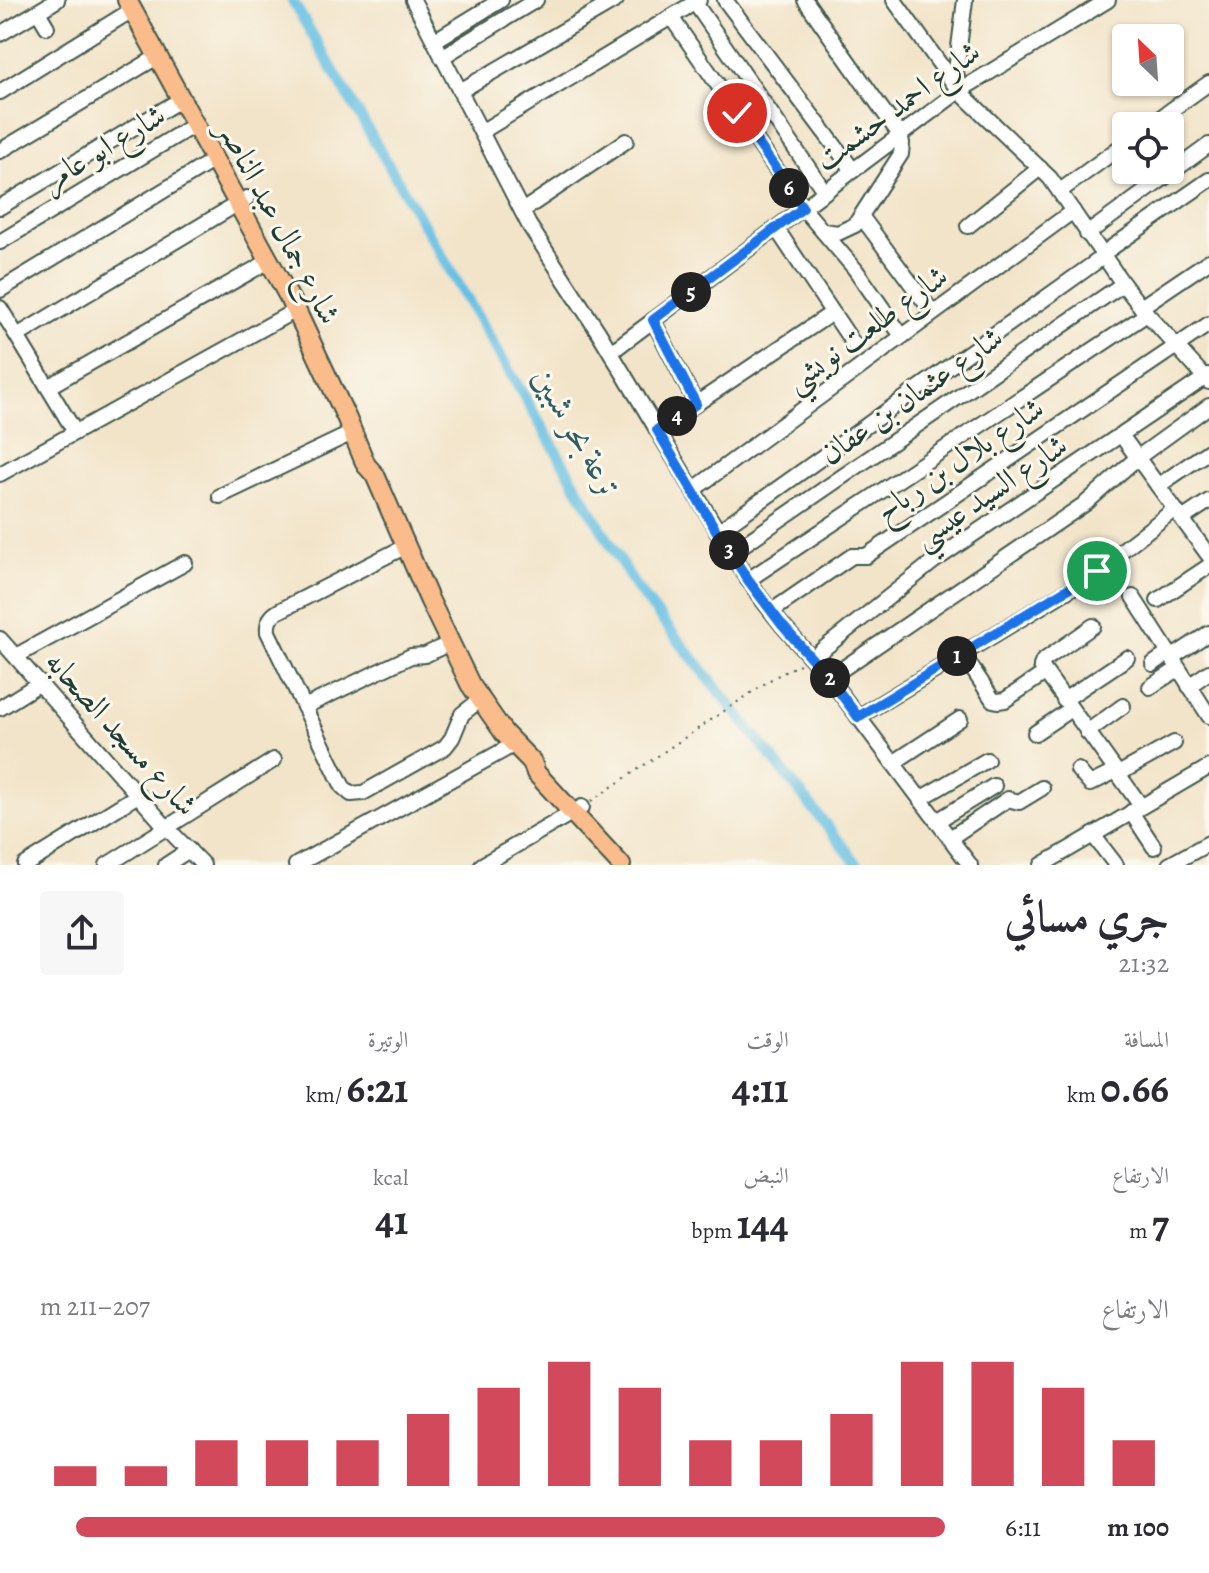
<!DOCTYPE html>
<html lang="ar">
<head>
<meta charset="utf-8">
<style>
	body { margin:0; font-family:Alegreya,Amiri,serif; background:#f7f7f7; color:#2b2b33; direction:rtl; height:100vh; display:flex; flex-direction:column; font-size:30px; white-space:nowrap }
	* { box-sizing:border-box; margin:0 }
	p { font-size:26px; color:#7c7c81 }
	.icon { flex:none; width:44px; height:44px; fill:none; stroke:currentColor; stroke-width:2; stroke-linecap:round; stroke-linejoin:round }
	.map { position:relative; height:865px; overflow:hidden; direction:ltr }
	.panel { display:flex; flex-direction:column; background:#fff; flex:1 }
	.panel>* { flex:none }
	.needle { width:52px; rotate:335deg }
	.fabs { position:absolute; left:1112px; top:24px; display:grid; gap:16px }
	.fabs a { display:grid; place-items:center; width:72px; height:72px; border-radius:8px; background:#fff; box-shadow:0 2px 6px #0004; font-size:40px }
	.pin { position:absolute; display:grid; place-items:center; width:68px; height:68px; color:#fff; margin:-34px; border:4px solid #fff; border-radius:50%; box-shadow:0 2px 8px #0007 }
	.km { position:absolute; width:40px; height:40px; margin:-20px; border-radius:50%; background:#222; color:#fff; font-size:22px; line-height:40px; text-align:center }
	.round { display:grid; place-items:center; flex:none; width:84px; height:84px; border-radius:8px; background:#f7f7f7 }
	.overview { display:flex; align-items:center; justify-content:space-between; height:136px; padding:0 40px }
	h1 { font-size:44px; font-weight:700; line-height:60px }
	.stats { display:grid; grid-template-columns:repeat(3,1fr); gap:12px; height:136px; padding:8px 40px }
	.stats div { display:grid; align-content:center }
	.stats b { font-size:40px; font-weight:700 }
	.stats small { font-size:22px; font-weight:400 }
	.stats p { font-size:22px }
	.chart { height:224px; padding:16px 40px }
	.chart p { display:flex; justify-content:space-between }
	.chart svg { width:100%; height:144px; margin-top:8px; stroke:#d1495b; stroke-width:6 }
	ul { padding:0 40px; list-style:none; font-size:26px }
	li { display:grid; grid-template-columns:128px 96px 1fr; align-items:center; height:60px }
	li i { height:20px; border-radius:10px; background:#d1495b }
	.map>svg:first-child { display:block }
</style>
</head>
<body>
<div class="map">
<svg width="1209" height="865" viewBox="0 0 1209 865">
	<rect width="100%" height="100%" fill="#fbf7ec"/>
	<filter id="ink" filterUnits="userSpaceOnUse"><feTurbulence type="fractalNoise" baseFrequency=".0125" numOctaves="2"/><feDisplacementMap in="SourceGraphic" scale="16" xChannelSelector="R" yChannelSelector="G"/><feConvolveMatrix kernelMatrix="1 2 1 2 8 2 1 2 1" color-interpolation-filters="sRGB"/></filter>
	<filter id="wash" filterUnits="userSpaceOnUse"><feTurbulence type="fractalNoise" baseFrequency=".006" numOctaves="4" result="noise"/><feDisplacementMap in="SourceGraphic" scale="32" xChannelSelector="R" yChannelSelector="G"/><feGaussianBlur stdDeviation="1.8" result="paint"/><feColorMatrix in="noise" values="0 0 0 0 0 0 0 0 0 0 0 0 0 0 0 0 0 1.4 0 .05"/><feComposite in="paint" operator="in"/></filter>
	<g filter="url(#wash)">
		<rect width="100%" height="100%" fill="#f2e4c9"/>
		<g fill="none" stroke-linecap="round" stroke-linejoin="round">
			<polyline stroke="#65bfe3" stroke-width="11" points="292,0 635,586 858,865"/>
		</g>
	</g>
	<g filter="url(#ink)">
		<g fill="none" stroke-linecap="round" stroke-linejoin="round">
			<g stroke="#3f564a" stroke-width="18">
				<g id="minor">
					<polyline points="413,0 529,225 599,333 731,553 760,597 782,625 829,678 970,865"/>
					<polyline points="725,0 853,170"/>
					<polyline points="805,0 900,135 902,143 901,154 855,225 838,233 823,231"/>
					<polyline points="894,0 959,91 1050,178 1123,284 1141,307 1209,382"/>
					<polyline points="695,3 825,192"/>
					<polyline points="38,12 47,27"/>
					<polyline points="671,17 803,208 855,269 902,336"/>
					<polyline points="0,34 57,0"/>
					<polyline points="434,41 501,0"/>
					<polyline points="442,57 536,0"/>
					<polyline points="958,87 956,71 965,0"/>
					<polyline points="460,91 616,0"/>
					<polyline points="0,92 132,10"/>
					<polyline points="1149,126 1209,83"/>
					<polyline points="481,132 699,0"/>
					<polyline points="0,151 157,57"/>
					<polyline points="1060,191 1126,143"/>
					<polyline points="0,207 180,100"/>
					<polyline points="522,211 626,141"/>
					<polyline points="861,216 933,313"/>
					<polyline points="968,226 1040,168"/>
					<polyline points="776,228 855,346"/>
					<polyline points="1087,234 1209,145"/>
					<polyline points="0,242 194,125"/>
					<polyline points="1101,255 1209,180"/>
					<polyline points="0,290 214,160"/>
					<polyline points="1141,307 1209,261"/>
					<polyline points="0,308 75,432"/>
					<polyline points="653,320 696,404"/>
					<polyline points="17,336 247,198"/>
					<polyline points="611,352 959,91 1108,0"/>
					<polyline points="48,387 269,261"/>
					<polyline points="657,430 832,313"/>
					<polyline points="1121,435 1209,556"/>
					<polyline points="0,474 296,310"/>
					<polyline points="1158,486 1209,451"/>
					<polyline points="693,490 1073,211"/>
					<polyline points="220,496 352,433"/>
					<polyline points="1182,519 1209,501"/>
					<polyline points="717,532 1103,257"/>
					<path d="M406 546 279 611C270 616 267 622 268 632L343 787 351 794 363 793 445 747 452 738 462 714 480 700"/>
					<polyline points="731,553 1123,284"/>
					<polyline points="748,580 1147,314"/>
					<polyline points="1133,597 1209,716"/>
					<polyline points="1158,600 1209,566"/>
					<polyline points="772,611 852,556 866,556 1209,324"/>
					<polyline points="1093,626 1043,661 1041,666 1141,806"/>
					<polyline points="0,639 166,827 203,865"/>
					<polyline points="962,653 993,700 998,701 1005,700 1045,673"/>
					<polyline points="16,656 185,563"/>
					<polyline points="812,658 934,561 1209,375"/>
					<polyline points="1171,658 1209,633"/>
					<polyline points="1153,664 1169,653"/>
					<polyline points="829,678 1086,503 1137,458 1209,406"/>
					<polyline points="1189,686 1209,672"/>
					<polyline points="1150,687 1178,669"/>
					<polyline points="1064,700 1127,658"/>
					<polyline points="304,707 411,656 425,655 450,643"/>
					<polyline points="0,708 40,683"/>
					<polyline points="858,717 1080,583 1175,509"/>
					<polyline points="1087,732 1123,706"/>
					<polyline points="1035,733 1071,709"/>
					<polyline points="893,763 960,719"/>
					<polyline points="1078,770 1090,784 1116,771"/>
					<polyline points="1118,774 1174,743"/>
					<polyline points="920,799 987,760"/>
					<polyline points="1131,812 1154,847"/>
					<polyline points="937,821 994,786"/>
					<polyline points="1093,835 1116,865"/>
					<polyline points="950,838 1008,799 1019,802 1042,788"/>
					<polyline points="25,865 138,795"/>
					<polyline points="107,865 274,760"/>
					<polyline points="166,865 189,850"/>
					<polyline points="296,865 515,744"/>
					<polyline points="482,865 582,807"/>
					<polyline points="1042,865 1209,767"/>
					<polyline points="1169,865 1209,843"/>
				</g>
			</g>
			<g stroke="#3f564a" stroke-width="22">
				<polyline id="major" points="127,0 296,310 347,419 366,465 375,475 429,599 470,684 504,733 532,762 536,773 621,865"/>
			</g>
			<polyline stroke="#3f564a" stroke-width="2" stroke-dasharray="2 6" stroke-linecap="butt" points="591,801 773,678 800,664"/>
			<use href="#minor" stroke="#fff" stroke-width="14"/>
			<use href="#major" stroke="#fabc8b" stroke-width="18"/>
		</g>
	</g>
	<g fill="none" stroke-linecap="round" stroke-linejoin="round" filter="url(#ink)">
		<g stroke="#fff" stroke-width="16">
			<polyline id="route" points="737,113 803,208 653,320 696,404 657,430 717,532 748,580 782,625 829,678 858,717 1097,571"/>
		</g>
		<use href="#route" stroke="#1a73e8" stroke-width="10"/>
	</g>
	<g text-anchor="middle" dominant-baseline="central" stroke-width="6" stroke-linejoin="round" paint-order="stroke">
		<g font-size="32" fill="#1f3d34" stroke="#fbf7ec">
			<text transform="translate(897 105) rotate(-36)">شارع احمد حشمت</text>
			<text transform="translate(103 147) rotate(-31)">شارع ابو عامر</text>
			<text transform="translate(280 222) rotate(62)">شارع جمال عبد الناصر</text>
			<text transform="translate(866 328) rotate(-36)">شارع طلعت نويشي</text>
			<text transform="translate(911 395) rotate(-35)">شارع عثمان بن عفان</text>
			<text transform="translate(959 459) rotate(-34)">شارع بلال بن رباح</text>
			<text transform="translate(990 491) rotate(-34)">شارع السيد عيسي</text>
			<text transform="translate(122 733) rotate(48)">شارع مسجد الصحابه</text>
		</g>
		<g font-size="34" font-style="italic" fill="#305e60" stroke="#fbf7ec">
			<text transform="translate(578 433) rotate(60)">ترعة بحر شبين</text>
		</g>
	</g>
</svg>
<div class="fabs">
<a><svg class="needle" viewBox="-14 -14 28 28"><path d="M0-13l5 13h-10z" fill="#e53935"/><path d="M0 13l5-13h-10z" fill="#7c7c81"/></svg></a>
<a><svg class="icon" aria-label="locate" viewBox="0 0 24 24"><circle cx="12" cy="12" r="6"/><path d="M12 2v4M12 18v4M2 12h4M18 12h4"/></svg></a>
</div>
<div class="pin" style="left:1097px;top:571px;background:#1e9e55"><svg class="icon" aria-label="arrive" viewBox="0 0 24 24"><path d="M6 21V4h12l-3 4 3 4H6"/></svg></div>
<div class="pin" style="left:737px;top:113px;background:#d93025"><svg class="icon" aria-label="check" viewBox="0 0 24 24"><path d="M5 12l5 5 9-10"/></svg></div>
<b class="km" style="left:957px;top:656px">1</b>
<b class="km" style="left:830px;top:678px">2</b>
<b class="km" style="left:729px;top:550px">3</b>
<b class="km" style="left:677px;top:416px">4</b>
<b class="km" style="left:691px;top:292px">5</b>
<b class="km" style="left:789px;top:188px">6</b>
</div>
<section class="panel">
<div class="overview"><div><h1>جري مسائي</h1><p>21:32</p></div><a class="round"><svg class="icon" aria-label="share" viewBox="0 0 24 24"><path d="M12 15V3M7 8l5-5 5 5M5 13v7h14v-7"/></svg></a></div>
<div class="stats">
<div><p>المسافة</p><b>0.66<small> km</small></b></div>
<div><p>الوقت</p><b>4:11</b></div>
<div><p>الوتيرة</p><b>6:21<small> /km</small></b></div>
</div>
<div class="stats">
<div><p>الارتفاع</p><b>7<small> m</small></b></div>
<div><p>النبض</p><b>144<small> bpm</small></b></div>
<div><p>kcal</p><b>41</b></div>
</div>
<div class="chart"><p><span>الارتفاع</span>207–211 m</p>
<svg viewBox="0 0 160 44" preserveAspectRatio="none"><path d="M5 44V38M15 44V38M25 44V30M35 44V30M45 44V30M55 44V22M65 44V14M75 44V6M85 44V14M95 44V30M105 44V30M115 44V22M125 44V6M135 44V6M145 44V14M155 44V30"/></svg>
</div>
<ul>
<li><b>100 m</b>6:11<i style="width:96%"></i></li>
</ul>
</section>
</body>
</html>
